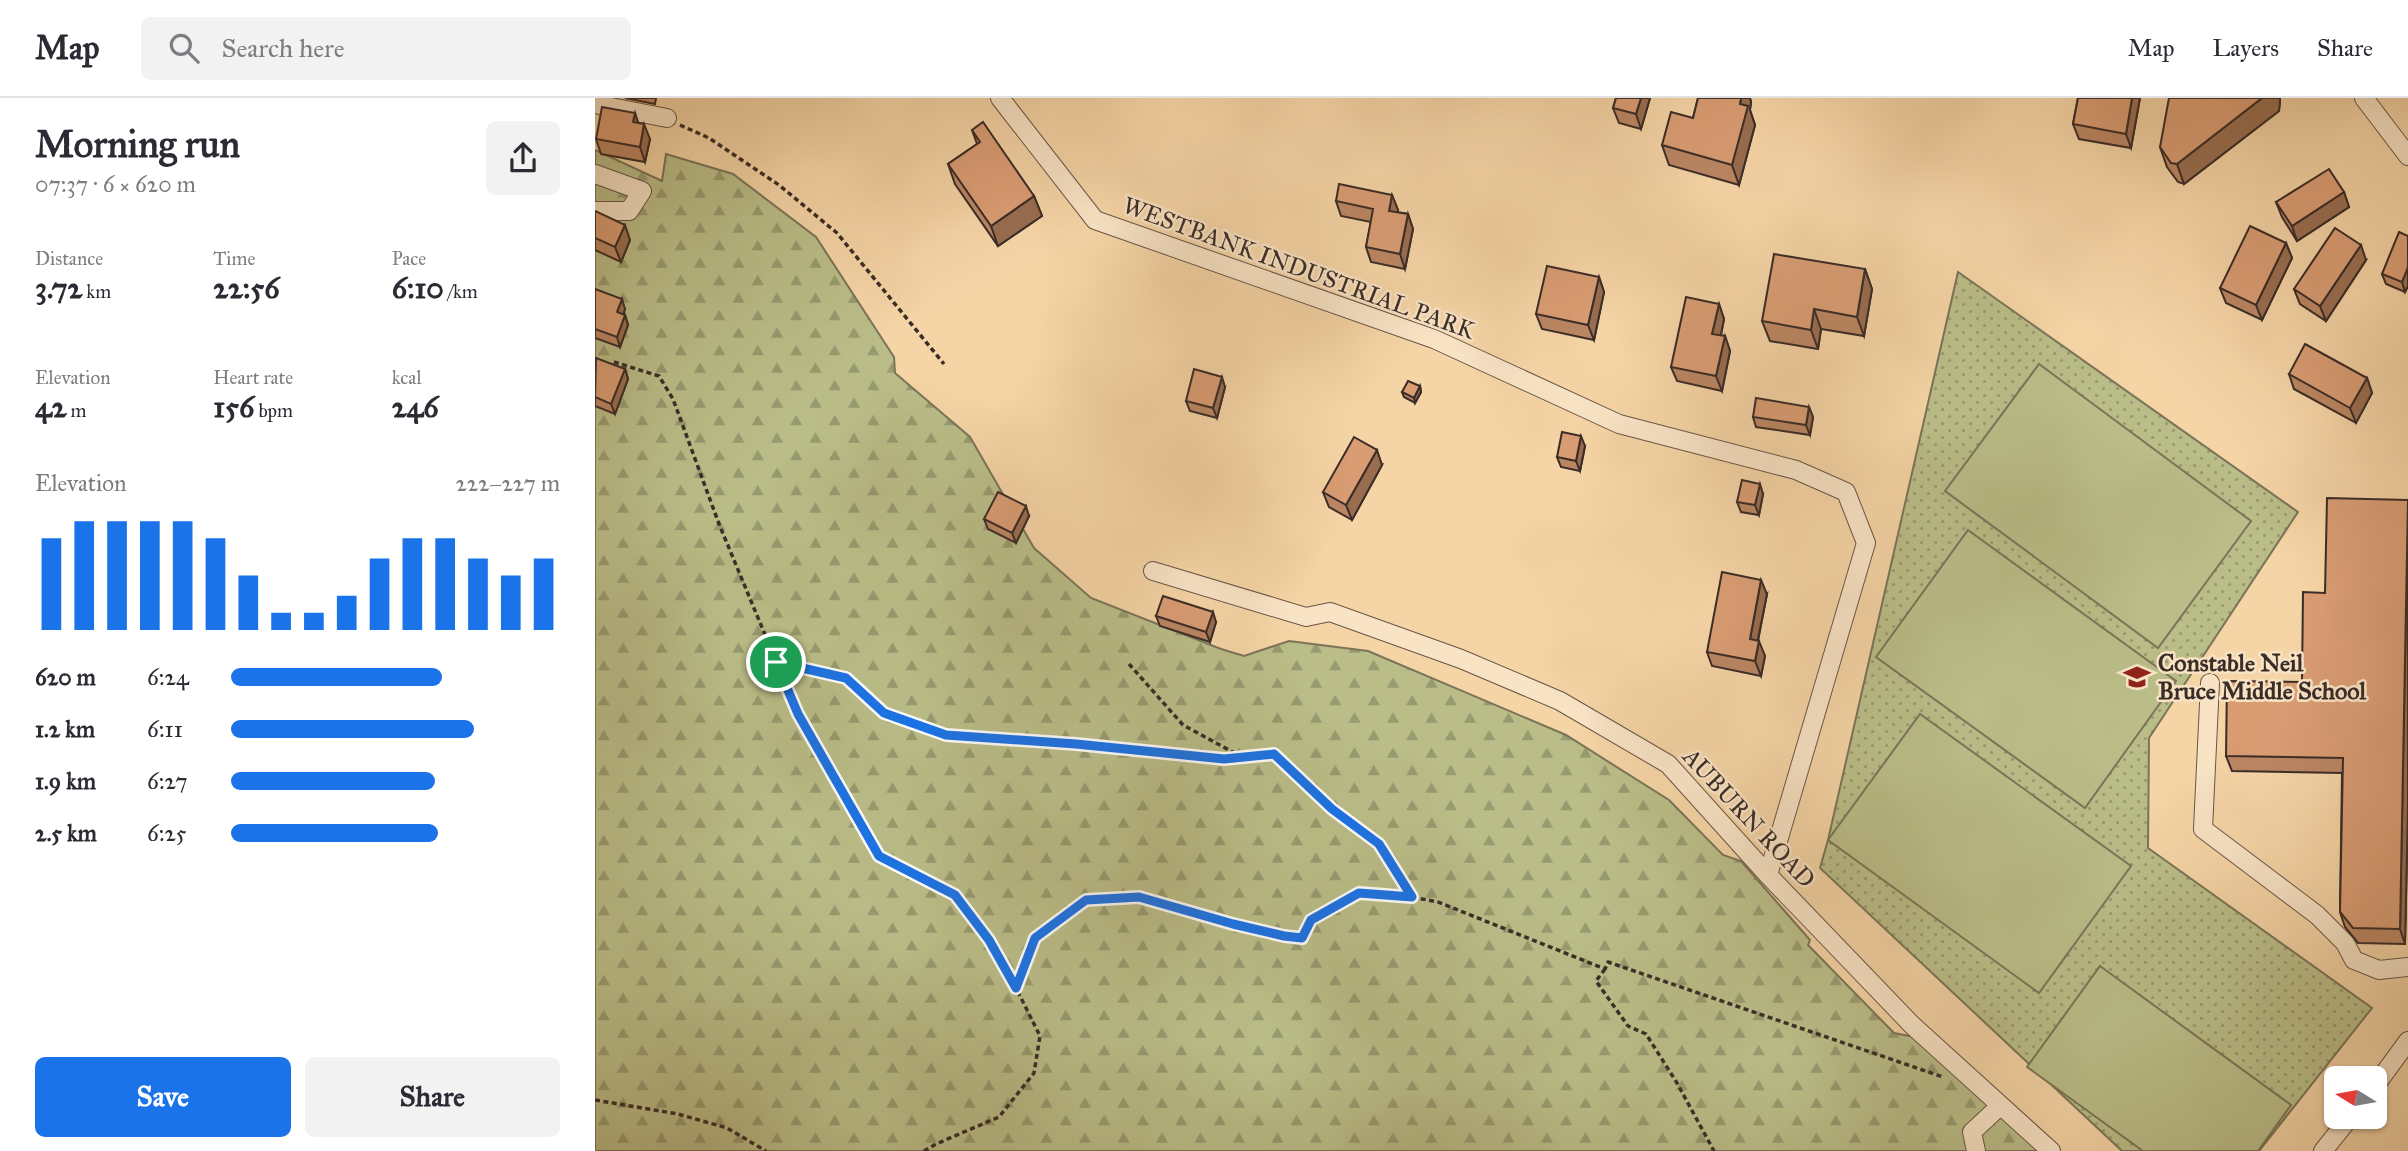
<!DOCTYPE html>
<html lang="en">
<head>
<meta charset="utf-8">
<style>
	body { margin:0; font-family:"IM FELL Great Primer",serif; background:#f2f2f3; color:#2b2b33; height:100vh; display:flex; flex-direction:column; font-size:26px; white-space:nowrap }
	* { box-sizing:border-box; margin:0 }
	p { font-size:23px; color:#7c7c81 }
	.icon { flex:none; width:38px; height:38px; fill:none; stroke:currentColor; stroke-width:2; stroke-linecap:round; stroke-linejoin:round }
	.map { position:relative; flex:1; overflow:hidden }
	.drawer { display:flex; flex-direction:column; background:#fff; width:595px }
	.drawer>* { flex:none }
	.needle { width:46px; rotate:281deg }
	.controls { position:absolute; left:1729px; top:968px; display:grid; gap:14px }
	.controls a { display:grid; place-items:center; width:63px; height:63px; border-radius:10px; background:#fff; box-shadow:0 2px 5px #0004; font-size:35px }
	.pin { position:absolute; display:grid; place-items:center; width:60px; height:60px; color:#fff; margin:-30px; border:4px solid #fff; border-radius:50%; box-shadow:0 2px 7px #0007 }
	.round { display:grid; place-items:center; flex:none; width:74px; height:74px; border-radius:10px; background:#f2f2f3 }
	.summary { display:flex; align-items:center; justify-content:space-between; height:119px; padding:0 35px }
	h1 { font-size:38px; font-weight:700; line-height:52px }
	.figures { display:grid; grid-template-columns:repeat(3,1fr); gap:10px; height:119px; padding:7px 35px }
	.figures div { display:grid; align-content:center }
	.figures b { font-size:30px; font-weight:700 }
	.figures small { font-size:19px; font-weight:400 }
	.figures p { font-size:19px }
	.chart { height:196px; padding:14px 35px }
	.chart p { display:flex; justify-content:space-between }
	.chart svg { width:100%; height:126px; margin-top:7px; stroke:#1a73e8; stroke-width:6 }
	.primary-button { display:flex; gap:14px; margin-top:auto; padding:14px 35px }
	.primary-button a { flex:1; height:80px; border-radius:10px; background:#1a73e8; color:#fff; font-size:28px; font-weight:700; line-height:80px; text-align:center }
	.primary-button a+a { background:#f2f2f3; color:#2b2b33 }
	ul { padding:0 35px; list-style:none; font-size:23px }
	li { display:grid; grid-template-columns:112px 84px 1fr; align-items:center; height:52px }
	li i { height:18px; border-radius:9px; background:#1a73e8 }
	header { display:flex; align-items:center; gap:42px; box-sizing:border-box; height:98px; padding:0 35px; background:#fff; border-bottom:2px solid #e1e1e2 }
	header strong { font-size:33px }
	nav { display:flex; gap:38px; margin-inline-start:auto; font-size:24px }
	.search { width:490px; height:63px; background:#f2f2f3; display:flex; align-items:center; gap:18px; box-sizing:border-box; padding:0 24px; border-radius:10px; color:#7c7c81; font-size:26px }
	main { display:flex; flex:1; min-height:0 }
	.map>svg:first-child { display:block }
</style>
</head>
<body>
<header>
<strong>Map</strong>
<div class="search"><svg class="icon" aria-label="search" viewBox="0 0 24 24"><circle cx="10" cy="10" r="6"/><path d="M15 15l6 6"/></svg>Search here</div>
<nav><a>Map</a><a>Layers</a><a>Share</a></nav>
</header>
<main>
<section class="drawer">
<div class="summary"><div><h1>Morning run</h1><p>07:37 · 6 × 620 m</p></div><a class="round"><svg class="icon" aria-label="share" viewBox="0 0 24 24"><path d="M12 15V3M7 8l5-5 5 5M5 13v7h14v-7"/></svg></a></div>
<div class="figures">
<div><p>Distance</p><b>3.72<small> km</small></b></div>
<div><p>Time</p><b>22:56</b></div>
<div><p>Pace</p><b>6:10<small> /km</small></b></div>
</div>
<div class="figures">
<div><p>Elevation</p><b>42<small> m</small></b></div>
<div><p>Heart rate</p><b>156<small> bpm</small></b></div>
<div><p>kcal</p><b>246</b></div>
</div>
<div class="chart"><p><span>Elevation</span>222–227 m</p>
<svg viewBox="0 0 160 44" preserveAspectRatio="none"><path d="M5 44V12M15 44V6M25 44V6M35 44V6M45 44V6M55 44V12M65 44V25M75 44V38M85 44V38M95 44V32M105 44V19M115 44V12M125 44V12M135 44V19M145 44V25M155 44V19"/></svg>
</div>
<ul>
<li><b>620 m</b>6:24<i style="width:64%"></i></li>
<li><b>1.2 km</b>6:11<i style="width:74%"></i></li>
<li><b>1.9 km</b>6:27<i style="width:62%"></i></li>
<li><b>2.5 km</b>6:25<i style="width:63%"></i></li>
</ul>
<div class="primary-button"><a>Save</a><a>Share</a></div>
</section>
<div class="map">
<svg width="1813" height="1053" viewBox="0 0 1813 1053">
	<defs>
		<pattern id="forest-firs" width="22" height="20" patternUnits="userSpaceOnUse" patternTransform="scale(1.75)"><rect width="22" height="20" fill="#babd88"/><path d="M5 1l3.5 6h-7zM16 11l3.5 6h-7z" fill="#989a6f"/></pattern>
		<pattern id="park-dots" width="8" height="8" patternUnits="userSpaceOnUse" patternTransform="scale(1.75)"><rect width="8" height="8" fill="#babd88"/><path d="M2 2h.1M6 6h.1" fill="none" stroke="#989a6f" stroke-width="1.8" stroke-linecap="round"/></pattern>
	</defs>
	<rect width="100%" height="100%" fill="#f5d4a6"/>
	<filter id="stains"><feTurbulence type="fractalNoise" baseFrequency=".00286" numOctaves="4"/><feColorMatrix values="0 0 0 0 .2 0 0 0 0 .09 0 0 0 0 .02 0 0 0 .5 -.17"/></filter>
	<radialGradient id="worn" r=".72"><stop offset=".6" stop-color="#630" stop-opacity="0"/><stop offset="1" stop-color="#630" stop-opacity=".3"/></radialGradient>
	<polygon fill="url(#forest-firs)" stroke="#7a7458" stroke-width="2" points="0,52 67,83 71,56 138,76 221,139 299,259 300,275 375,339 439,450 496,500 626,551 649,558 694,543 773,553 971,637 1074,702 1128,757 1146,763 1215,842 1213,847 1299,935 1330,941 1443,1053 0,1053"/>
	<polygon fill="url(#park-dots)" stroke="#7a7458" stroke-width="2" points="1363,174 1703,414 1554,640 1553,750 1777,910 1664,1053 1527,1053 1225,770 1233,742"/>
	<g fill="#babd88" stroke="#7a7458" stroke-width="2">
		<polygon points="1444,266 1656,423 1563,550 1350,393"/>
		<polygon points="1373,432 1581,583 1490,710 1281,559"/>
		<polygon points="1325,616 1536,768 1444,895 1233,742"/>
		<polygon points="1505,868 1696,1007 1663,1053 1548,1053 1432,969"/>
	</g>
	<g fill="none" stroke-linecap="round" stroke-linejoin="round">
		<g stroke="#695647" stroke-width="20">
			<g id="minor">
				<polyline points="405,0 500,122 839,241 1024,326 1201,372 1251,394 1271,445 1173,777"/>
				<polyline points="1769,0 1813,58"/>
				<polyline points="0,6 72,20"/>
				<polyline points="0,76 47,93 34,113 0,113"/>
				<polyline points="558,473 711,519 735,514 866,561 965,603 1073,666 1173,777 1317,927 1456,1053"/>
				<polyline points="1615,585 1608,731 1722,817 1750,845 1759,862 1784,872 1813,869"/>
				<polyline points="1780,988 1813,943"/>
				<polyline points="1381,1053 1377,1034 1405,1008"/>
				<polyline points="1728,1053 1756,1018"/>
			</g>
		</g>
		<g stroke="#3a2c27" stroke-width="3.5" stroke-dasharray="5 3.5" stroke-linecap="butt">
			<polyline points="85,27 114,40 184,87 242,135 349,266"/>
			<polyline points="19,264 64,278 78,301 124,426 203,616 284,758 360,797 394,842 421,890"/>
			<polyline points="181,564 251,580 289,615 351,637 481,646 629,661 679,656 737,711 784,746 817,799"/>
			<polyline points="534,566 588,627 645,658"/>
			<polyline points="1010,871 1001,883 1033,928 1051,936 1082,985 1119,1053"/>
			<polyline points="0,1002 83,1016 132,1030 171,1053"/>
			<polyline points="329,1053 341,1046 404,1019 439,975 445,938 421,890 440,840 491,802 544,799 638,826 689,838 707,840 716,822 764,795 817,799 843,804 1010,871 1013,864 1348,979"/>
		</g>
		<use href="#minor" stroke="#f8e3c5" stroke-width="18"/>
	</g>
	<g fill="#bb8663" stroke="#3a2c27" stroke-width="2">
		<polygon points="30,0 61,0 60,6"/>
		<polygon points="1021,0 1055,0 1046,31 1024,25 1018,10"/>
		<polygon points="1103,0 1155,0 1156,4 1155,12 1160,27 1144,87 1074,67 1067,47 1098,20"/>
		<polygon points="1483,0 1545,0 1536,50 1484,41 1478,26"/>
		<polygon points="1685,3 1684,13 1589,86 1583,84 1572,69 1565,49"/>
		<polygon points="40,15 43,25 55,41 50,64 6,56 1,41"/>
		<polygon points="377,32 439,98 447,118 403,148 360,86 353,66 382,46"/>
		<polygon points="1749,94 1754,109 1702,143 1687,119 1681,104"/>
		<polygon points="797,97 803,112 802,114 813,116 818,131 810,171 776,164 771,149 776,124 746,118 741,103"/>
		<polygon points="0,113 35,142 26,164 0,152"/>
		<polygon points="1813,138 1813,188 1810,194 1791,186 1787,176"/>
		<polygon points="1691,145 1697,160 1667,222 1631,205 1625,190"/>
		<polygon points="1771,162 1731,223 1705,206 1699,191"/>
		<polygon points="1270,171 1277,191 1269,238 1226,231 1223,251 1175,243 1167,223"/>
		<polygon points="1004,179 1009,194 999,242 947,231 941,216"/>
		<polygon points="0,191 30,211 28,216 30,217 33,227 25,249 0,240"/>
		<polygon points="1124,206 1129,221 1126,237 1130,238 1135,253 1127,293 1082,283 1076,269"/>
		<polygon points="0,262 30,271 33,281 20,316 0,308"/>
		<polygon points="1694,276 1772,280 1777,295 1761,325 1699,291"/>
		<polygon points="825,288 826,294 820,305 809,299 807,294"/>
		<polygon points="630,289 622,320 595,313 591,303"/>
		<polygon points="1214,309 1218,319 1215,337 1161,329 1158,319"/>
		<polygon points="990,348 985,373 966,369 962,359"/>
		<polygon points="787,367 757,422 734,409 728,394"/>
		<polygon points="1168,396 1164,417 1146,414 1142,404"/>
		<polygon points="1813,402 1813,709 1810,846 1763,845 1750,829 1745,814 1747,675 1637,673 1631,658 1707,584 1730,495"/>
		<polygon points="434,418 421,445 393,431 389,421"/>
		<polygon points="1172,496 1163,543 1170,558 1166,578 1117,568 1112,554"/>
		<polygon points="561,518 621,524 615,544 565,528"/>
	</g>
	<g fill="#986d50" stroke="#3a2c27" stroke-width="2">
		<polygon points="1046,0 1055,0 1046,31 1041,16"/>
		<polygon points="1146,0 1155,0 1156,4 1155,12 1160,27 1144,87 1137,67"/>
		<polygon points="1537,0 1545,0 1536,50 1531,36"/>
		<polygon points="1667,0 1685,0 1685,3 1684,13 1589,86 1582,66"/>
		<polygon points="40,15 45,30 38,24"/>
		<polygon points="49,26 55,41 50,64 45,49"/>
		<polygon points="1749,94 1754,109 1702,143 1697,128"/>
		<polygon points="797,97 803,112 800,128 794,113"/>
		<polygon points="439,98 447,118 403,148 396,128"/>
		<polygon points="813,116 818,131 810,171 805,156"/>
		<polygon points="30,127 35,142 26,164 20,149"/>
		<polygon points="1691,145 1697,160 1667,222 1661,207"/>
		<polygon points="1766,147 1771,162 1731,223 1725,208"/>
		<polygon points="1813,169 1813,188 1810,194 1807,184"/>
		<polygon points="1270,171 1277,191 1269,238 1262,219"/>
		<polygon points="1004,179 1009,194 999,242 993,227"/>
		<polygon points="27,201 30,211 26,224 22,214"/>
		<polygon points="1124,206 1129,221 1123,251 1117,236"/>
		<polygon points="1219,211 1226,231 1223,251 1216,232"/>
		<polygon points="30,217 33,227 25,249 22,239"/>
		<polygon points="1130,238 1135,253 1127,293 1121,278"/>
		<polygon points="30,271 33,281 20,316 16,306"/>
		<polygon points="627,279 630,289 622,320 618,310"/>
		<polygon points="1772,280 1777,295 1761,325 1755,310"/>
		<polygon points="825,288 826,294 820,305 819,300"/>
		<polygon points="1214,309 1218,319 1215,337 1211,327"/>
		<polygon points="986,338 990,348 985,373 981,363"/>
		<polygon points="782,352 787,367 757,422 751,407"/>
		<polygon points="1165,386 1168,396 1164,417 1160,407"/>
		<polygon points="1813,402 1813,709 1810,846 1805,831"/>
		<polygon points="431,408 434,418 421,445 417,435"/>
		<polygon points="1166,482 1172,496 1160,556 1155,541"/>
		<polygon points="618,514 621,524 615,544 611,534"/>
		<polygon points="1164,543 1170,558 1166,578 1160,563"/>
	</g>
	<g fill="#d99c73" stroke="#3a2c27" stroke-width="2">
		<polygon points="1021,0 1046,0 1041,16 1018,10"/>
		<polygon points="1103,0 1146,0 1145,6 1153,8 1137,67 1067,47 1076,14 1098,20"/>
		<polygon points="1483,0 1537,0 1531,36 1478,26"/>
		<polygon points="1574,0 1667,0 1582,66 1576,65 1565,49"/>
		<polygon points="7,9 40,15 38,24 49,26 45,49 1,41"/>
		<polygon points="388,24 439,98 396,128 353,66 385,44 377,32"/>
		<polygon points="1734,71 1749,94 1697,128 1681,104"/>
		<polygon points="744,86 797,97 794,113 813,116 805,156 771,149 778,111 741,103"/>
		<polygon points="0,113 30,127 20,149 0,140"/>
		<polygon points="1655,128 1691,145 1661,207 1625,190"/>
		<polygon points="1740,130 1766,147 1725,208 1699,191"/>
		<polygon points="1804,134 1813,138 1813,169 1807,184 1787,176"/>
		<polygon points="1179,156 1270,171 1262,219 1219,211 1216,232 1167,223"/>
		<polygon points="952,168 1004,179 993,227 941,216"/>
		<polygon points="0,191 27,201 22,214 30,217 22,239 0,231"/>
		<polygon points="1091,199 1124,206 1117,236 1130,238 1121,278 1076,269"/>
		<polygon points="1710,246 1772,280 1755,310 1694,276"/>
		<polygon points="1,260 30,271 16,306 0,299"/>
		<polygon points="599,271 627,279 618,310 591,303"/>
		<polygon points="813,283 825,288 819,300 807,294"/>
		<polygon points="1161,300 1214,309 1211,327 1158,319"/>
		<polygon points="967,334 986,338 981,363 962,359"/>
		<polygon points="759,339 782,352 751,407 728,394"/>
		<polygon points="1147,382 1165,386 1160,407 1142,404"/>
		<polygon points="403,394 431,408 417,435 389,421"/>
		<polygon points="1732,400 1813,402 1805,831 1758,830 1745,814 1748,660 1631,658 1632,583 1707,584 1708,494 1730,495"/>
		<polygon points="1127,474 1166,482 1155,541 1164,543 1160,563 1112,554"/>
		<polygon points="568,498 618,514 611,534 561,518"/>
	</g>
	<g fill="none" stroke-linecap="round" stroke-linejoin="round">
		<g stroke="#fff" stroke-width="14">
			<polygon id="route" points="181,564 251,580 289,615 351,637 481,646 629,661 679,656 737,711 784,746 817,799 764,795 716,822 707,840 689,838 638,826 544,799 491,802 440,840 421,890 394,842 360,797 284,758 203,616"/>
		</g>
		<use href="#route" stroke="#1a73e8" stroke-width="9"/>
	</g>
	<defs>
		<g id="school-bare" transform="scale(2.1)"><path d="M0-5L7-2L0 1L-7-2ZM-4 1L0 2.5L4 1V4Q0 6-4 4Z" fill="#8f2418" stroke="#f8e3c5" stroke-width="2.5" paint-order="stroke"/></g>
	</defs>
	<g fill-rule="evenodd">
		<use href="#school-bare" x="1542" y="579"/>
	</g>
	<g text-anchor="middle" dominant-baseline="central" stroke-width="5" stroke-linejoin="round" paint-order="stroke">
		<g font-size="24" fill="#3a2c27" stroke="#f8e3c5">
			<text transform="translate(704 170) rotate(20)">WESTBANK INDUSTRIAL PARK</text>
			<text transform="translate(1154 720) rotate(47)">AUBURN ROAD</text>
		</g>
		<g font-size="24" font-weight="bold" fill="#3a2c27" stroke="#f8e3c5" text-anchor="start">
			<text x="1563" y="565">Constable Neil<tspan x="1563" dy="28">Bruce Middle School</tspan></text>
		</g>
	</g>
	<rect width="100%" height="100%" filter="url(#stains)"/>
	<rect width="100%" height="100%" fill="url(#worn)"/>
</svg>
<div class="controls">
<a><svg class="needle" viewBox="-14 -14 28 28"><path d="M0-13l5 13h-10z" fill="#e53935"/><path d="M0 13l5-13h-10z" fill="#7c7c81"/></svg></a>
</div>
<div class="pin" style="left:181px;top:564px;background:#1e9e55"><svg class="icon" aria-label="arrive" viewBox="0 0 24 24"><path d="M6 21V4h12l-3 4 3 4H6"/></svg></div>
</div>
</main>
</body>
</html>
